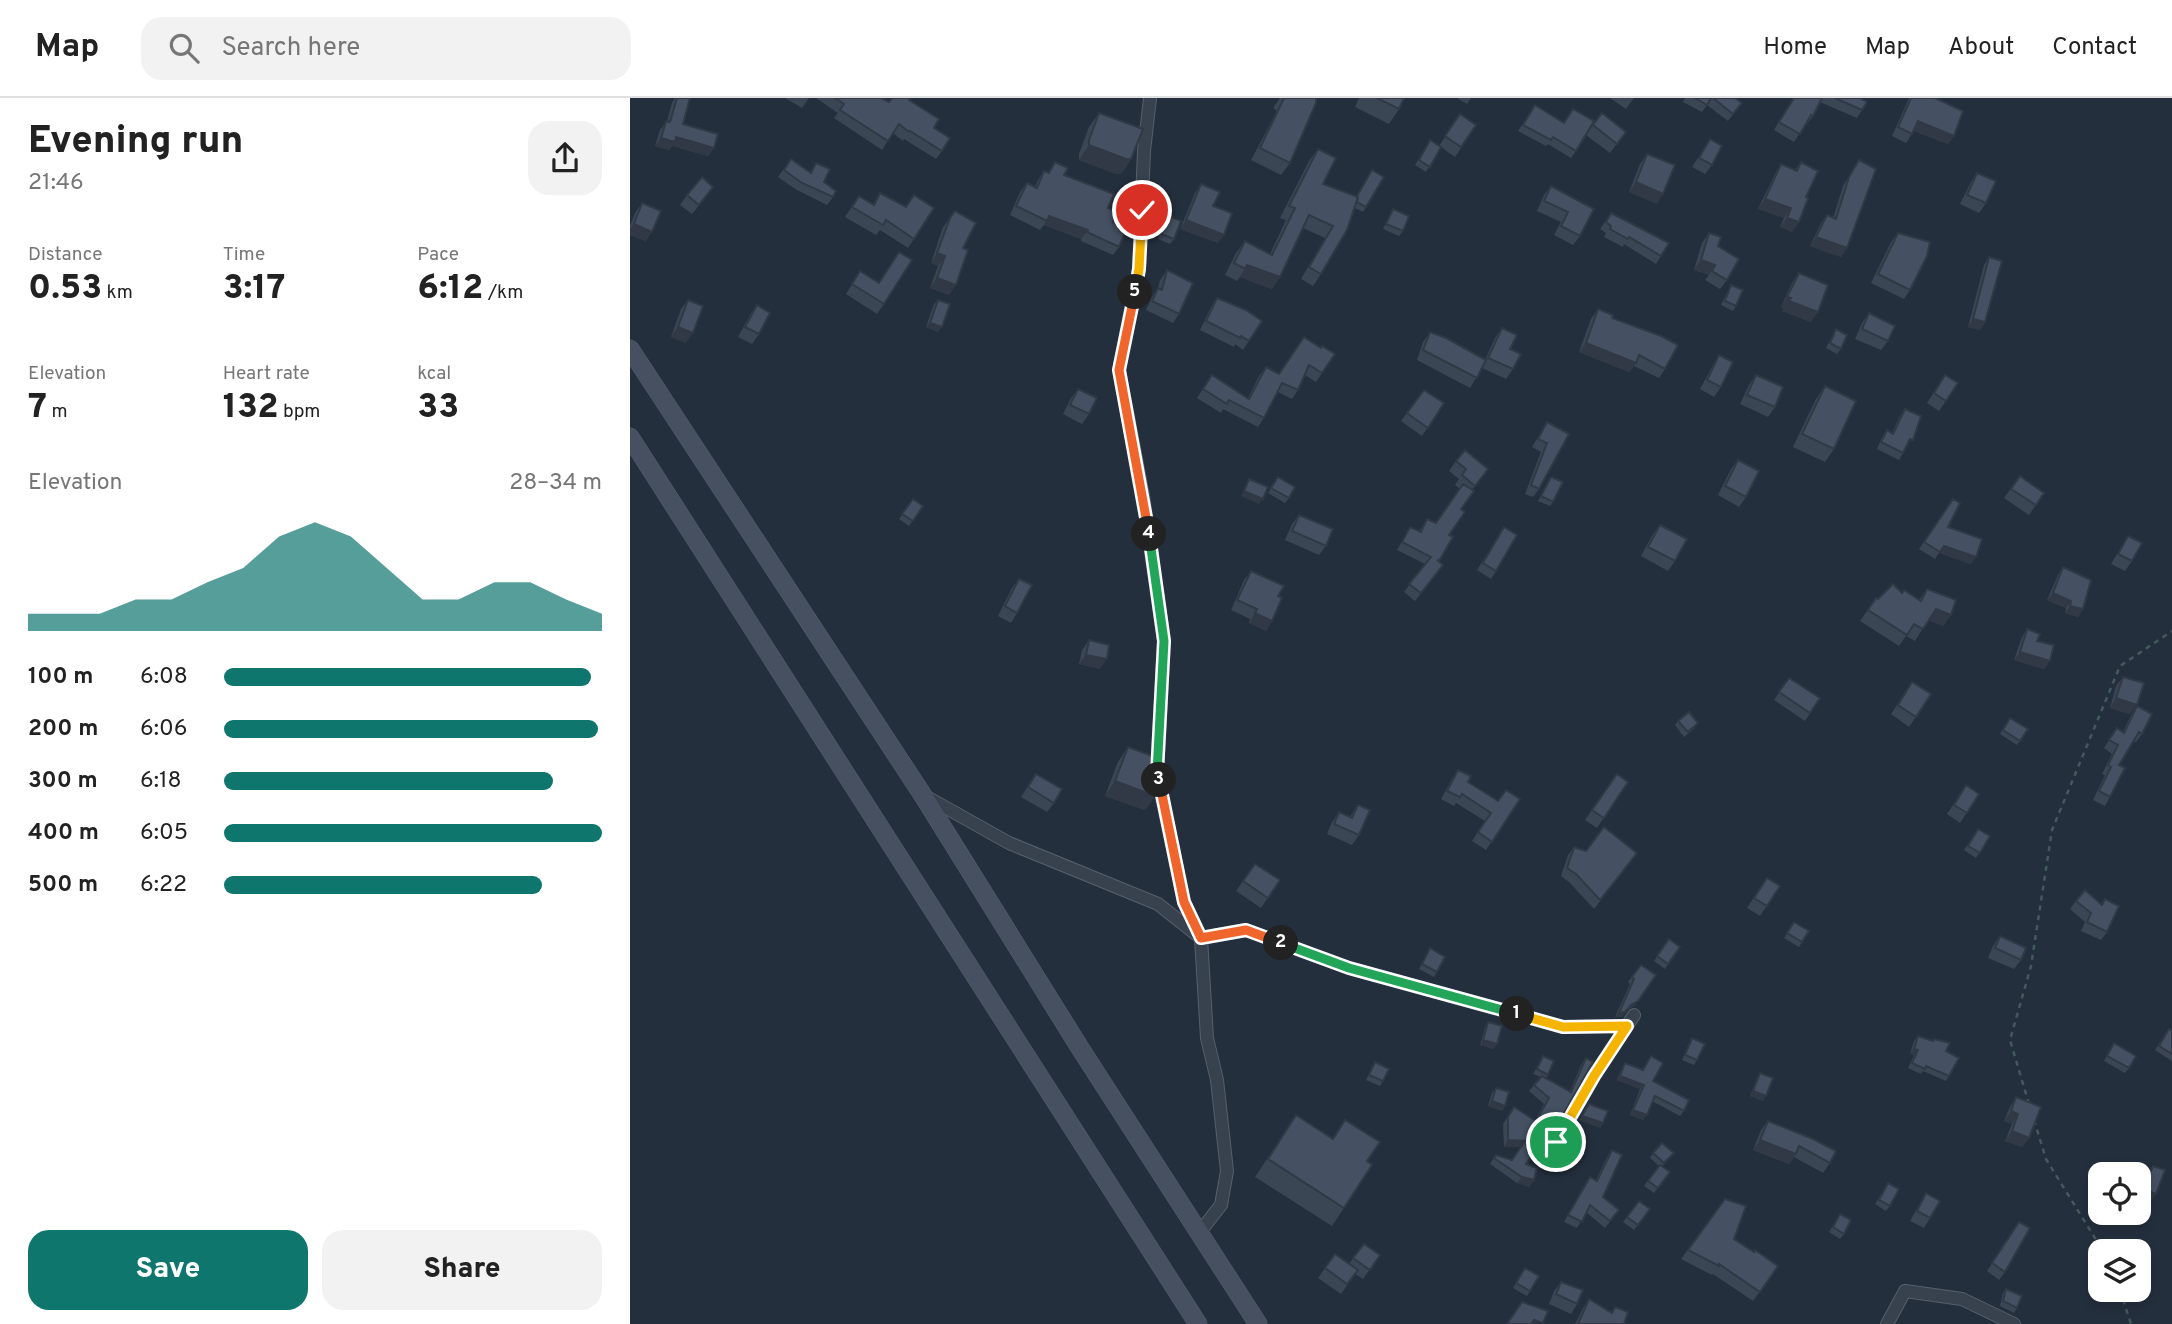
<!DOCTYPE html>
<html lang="en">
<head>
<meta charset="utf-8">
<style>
	body { margin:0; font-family:Overpass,sans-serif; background:#f2f2f2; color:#222; height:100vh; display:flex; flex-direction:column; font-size:26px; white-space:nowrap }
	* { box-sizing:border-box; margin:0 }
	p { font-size:23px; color:#767676 }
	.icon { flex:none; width:38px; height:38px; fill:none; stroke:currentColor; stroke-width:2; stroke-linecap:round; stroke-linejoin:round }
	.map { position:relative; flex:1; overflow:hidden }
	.side { display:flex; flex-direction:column; background:#fff; width:630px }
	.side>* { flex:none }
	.buttons { position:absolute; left:1458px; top:1064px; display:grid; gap:14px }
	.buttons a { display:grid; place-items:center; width:63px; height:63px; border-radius:14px; background:#fff; box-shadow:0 4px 10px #0003; font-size:35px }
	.pin { position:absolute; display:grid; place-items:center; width:60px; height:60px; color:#fff; margin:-30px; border:4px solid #fff; border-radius:50%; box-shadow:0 2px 7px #0007 }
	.km { position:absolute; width:35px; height:35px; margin:-18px; border-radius:50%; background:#222; color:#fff; font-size:19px; line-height:35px; text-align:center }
	.round { display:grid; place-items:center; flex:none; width:74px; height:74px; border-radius:21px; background:#f2f2f2 }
	.head { display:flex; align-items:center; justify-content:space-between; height:119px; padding:0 28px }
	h1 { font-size:38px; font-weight:800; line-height:52px }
	.stats { display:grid; grid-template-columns:repeat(3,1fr); gap:10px; height:119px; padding:7px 28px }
	.stats div { display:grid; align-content:center }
	.stats b { font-size:35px; font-weight:800 }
	.stats small { font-size:19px; font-weight:400 }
	.stats p { font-size:19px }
	.chart { height:196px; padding:14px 28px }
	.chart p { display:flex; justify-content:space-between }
	.chart svg { width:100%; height:126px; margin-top:7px; fill:#0f766e; opacity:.7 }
	.button { display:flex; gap:14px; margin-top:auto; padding:14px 28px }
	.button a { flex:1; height:80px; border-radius:21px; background:#0f766e; color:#fff; font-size:28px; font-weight:800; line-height:80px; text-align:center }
	.button a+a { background:#f2f2f2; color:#222 }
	ul { padding:0 28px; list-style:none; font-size:23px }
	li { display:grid; grid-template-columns:112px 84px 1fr; align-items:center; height:52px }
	li i { height:18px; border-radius:9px; background:#0f766e }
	header { display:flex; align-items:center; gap:42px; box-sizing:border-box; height:98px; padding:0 35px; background:#fff; border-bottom:2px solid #e0e0e0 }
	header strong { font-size:33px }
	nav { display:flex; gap:38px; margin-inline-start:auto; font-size:24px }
	.search { width:490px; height:63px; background:#f2f2f2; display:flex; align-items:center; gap:18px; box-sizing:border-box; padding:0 24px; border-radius:21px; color:#767676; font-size:26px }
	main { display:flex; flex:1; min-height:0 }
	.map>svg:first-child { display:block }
</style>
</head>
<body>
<header>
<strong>Map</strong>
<div class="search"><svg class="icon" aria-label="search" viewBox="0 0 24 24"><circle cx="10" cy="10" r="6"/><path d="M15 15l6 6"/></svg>Search here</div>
<nav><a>Home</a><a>Map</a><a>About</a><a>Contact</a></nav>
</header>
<main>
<section class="side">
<div class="head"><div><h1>Evening run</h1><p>21:46</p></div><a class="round"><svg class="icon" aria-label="share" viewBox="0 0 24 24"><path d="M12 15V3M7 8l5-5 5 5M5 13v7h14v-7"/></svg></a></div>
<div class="stats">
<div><p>Distance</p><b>0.53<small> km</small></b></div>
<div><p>Time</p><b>3:17</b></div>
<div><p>Pace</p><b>6:12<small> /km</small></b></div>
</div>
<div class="stats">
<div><p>Elevation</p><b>7<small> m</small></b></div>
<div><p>Heart rate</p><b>132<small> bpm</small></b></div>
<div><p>kcal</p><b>33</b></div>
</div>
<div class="chart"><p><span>Elevation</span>28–34 m</p>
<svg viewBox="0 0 160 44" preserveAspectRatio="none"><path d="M0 44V38L10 38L20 38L30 33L40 33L50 27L60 22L70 11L80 6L90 11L100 22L110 33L120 33L130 27L140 27L150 33L160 38V44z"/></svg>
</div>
<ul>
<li><b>100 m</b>6:08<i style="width:97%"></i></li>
<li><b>200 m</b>6:06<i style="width:99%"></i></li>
<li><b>300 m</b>6:18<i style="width:87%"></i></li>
<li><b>400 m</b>6:05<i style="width:100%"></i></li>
<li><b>500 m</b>6:22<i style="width:84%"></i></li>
</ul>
<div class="button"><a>Save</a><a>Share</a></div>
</section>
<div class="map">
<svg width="1542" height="1226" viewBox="0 0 1542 1226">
	<rect width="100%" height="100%" fill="#242f3e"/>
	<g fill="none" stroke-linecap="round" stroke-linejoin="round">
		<g stroke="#565f6c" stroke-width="14">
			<g id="street">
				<polyline points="520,0 514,53 509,171 489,272 513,398 534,543 527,675 554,804 571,840 577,940 587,982 597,1073 591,1107 569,1135"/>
				<polyline points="295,698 379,745 528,806 571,840 616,832 719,870 933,929 997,928"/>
				<polyline points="926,1044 964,978 1004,917"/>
				<polyline points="1257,1226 1275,1193 1332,1201 1384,1226"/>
			</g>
		</g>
		<g stroke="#565f6c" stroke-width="19">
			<g id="secondary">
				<polyline points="0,251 292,696 450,950 628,1226"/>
				<polyline points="0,339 568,1226"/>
			</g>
		</g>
		<g stroke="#44595c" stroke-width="2.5" stroke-dasharray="5 5" stroke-linecap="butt">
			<polyline points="1399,1006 1380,942 1401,868 1422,732 1490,568 1542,533"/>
			<polyline points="1404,1022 1416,1061 1473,1153"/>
			<polyline points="1490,1192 1501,1226"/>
		</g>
		<use href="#street" stroke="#38414e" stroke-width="12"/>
		<use href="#secondary" stroke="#465061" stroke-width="18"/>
	</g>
	<g fill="#3b4654">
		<polygon points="45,0 60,0 53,26 84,50 78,58 42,48 39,52 25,48 30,32 37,23 42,5"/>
		<polygon points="155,0 179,0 172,10"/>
		<polygon points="186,0 251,0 259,4 279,2 304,30 312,53 306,61 274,41 273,43 263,35 252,52 204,20 208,15"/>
		<polygon points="650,0 686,0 660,65 651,77 621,62 647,13 643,10"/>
		<polygon points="729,0 774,0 769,11 759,26 725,9"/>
		<polygon points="827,0 841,0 837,6"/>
		<polygon points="980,0 1004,0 996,11"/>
		<polygon points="1055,0 1105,0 1112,5 1098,23 1077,7 1072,14 1053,4"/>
		<polygon points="1163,0 1230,0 1232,12 1227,20 1190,4 1183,18 1177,26 1176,26 1164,44 1144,32"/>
		<polygon points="1279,0 1305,0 1324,38 1318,46 1284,33 1276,45 1262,38"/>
		<polygon points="905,7 946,53 941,60 918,46 916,48 888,33"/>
		<polygon points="469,15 501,61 491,76 486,76 449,62 449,56 459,29"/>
		<polygon points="830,16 846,27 825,59 811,49 796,74 785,67 797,47 809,48"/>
		<polygon points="963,27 996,34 980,55 956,37"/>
		<polygon points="1080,41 1082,67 1075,76 1062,69"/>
		<polygon points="688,51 693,86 736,109 733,114 725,110 691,176 683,188 671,181 695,140 673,130 650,179 642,191 610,179 607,183 595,177 606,155 615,143 640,156 656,122 650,120 679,63"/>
		<polygon points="1017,56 1027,106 999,94 1010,66"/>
		<polygon points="161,61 180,75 186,65 194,84 203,99 197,107 167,92 148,79"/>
		<polygon points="1229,62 1217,150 1211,159 1180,148 1191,125 1197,117 1203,120 1213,88"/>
		<polygon points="425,64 434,77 478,110 483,124 489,149 483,157 451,143 451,141 414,127 410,132 380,117 390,94 397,85 405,89 408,82 414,73 418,75"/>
		<polygon points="1171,64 1176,99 1169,124 1162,134 1150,129 1154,120 1128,111 1145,76 1151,66 1165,72"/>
		<polygon points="1347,75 1356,105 1349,115 1330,106 1341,84"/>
		<polygon points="571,86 583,108 588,145 550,131 565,95"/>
		<polygon points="921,88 964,111 950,138 943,147 924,137 931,124 907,113 914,97"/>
		<polygon points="250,95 275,109 304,110 278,150 250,132 246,137 215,119 229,98 243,106"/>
		<polygon points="57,97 76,99 62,116 50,107"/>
		<polygon points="12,105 16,143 0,137 0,128 5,115"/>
		<polygon points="763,111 773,133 769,138 753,131"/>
		<polygon points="981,115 1039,145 1026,166 994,146 993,149 974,139 976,135 970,131"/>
		<polygon points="539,118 544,141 540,146 528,141 536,123"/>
		<polygon points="320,120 319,197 300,190 308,168 301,165 313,129"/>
		<polygon points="1079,135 1088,148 1097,182 1090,191 1075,182 1079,177 1064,172 1072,145"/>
		<polygon points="1268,135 1280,192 1274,201 1241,185 1261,144"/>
		<polygon points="269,154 254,206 247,216 216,196 230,173 249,185"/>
		<polygon points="1359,159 1355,224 1350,232 1338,229 1354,167"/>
		<polygon points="537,172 549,216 543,225 516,212 522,199 528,190 530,182"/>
		<polygon points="1169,175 1181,224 1152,213 1154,210 1151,209 1162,185"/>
		<polygon points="1101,187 1106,208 1103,213 1091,207"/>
		<polygon points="587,200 619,243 613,252 605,246 604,249 570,232 581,209"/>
		<polygon points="58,202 56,245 41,239 51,211"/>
		<polygon points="308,202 308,234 296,229 304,206"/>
		<polygon points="127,207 129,236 122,246 108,239 120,217"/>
		<polygon points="968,211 1035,271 1029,280 1004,268 999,274 949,254 961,221"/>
		<polygon points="1239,215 1258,243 1251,252 1225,241 1232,225"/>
		<polygon points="872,230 880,251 883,271 876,281 852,270 840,290 787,262 793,244 800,234 855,262 865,240"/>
		<polygon points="1206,231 1211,251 1207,256 1196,250"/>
		<polygon points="691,250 705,256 686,284 675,277 668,292 662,301 648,294 634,320 628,329 593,311 591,315 567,300 582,277 618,300 629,278 636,269 649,275"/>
		<polygon points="1089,257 1091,289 1084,299 1070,291 1083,267"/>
		<polygon points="1126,277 1145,309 1138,319 1110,306 1119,287"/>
		<polygon points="1315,277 1328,285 1309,313 1297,305"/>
		<polygon points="1195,288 1204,351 1195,364 1163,349 1186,301"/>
		<polygon points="448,291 459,316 452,326 433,316 441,300"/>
		<polygon points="794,292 814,305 792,338 771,323"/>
		<polygon points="1275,311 1278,349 1277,348 1269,362 1247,351 1252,339 1257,332 1262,335 1270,318"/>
		<polygon points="917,324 939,336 909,391 903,399 895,396 911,354 902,349"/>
		<polygon points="1108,362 1116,399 1109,409 1088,397 1101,371"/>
		<polygon points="826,363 858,371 842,392 831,411 809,464 813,467 785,503 774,494 795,466 767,452 780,429 789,434 797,421 806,425 830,391 825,387 829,381 819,373"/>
		<polygon points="1390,378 1414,395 1399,417 1374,400"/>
		<polygon points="648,379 659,400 655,405 638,395"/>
		<polygon points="921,379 923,404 920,408 908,403"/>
		<polygon points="283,401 293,408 279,428 269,421"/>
		<polygon points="1323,401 1318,429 1341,466 1309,455 1305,461 1289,451"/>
		<polygon points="669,417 696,448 689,457 655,442 662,426"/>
		<polygon points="1030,427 1045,463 1038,473 1011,458 1023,436"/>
		<polygon points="874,429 866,473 861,481 847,472"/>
		<polygon points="1498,438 1502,463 1495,473 1481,466"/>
		<polygon points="1433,469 1453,511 1448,519 1435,515 1436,510 1417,502 1428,477"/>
		<polygon points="621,473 648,498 642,523 636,533 619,525 620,521 601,512 614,482"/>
		<polygon points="389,481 387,515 381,525 368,518 382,490"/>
		<polygon points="1297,491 1321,517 1313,528 1298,522 1285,543 1276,538 1269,548 1230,523 1246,500 1248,501 1272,495 1289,502"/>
		<polygon points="1397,531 1407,543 1420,563 1414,571 1384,562 1392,539"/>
		<polygon points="459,542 470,571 449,566 452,552"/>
		<polygon points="1493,579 1500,616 1480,610 1486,588"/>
		<polygon points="1159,580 1190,600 1175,623 1144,602"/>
		<polygon points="1282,584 1301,596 1279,629 1261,616"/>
		<polygon points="1507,608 1512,636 1506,644 1504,643 1489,667 1480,699 1475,708 1463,702 1475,677 1472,676 1482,656 1474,650 1487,630 1493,634 1501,617"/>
		<polygon points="1380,620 1398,631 1387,647 1370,636"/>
		<polygon points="1048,623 1065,630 1054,639 1045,627"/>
		<polygon points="498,649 525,698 515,712 475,698 488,664"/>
		<polygon points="828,672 838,684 868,703 890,701 856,752 842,743 855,723 826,705 824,708 811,701 822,681"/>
		<polygon points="406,676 424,705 417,714 391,699"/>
		<polygon points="987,676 998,684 967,730 955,722"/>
		<polygon points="1336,687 1349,696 1330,725 1317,716"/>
		<polygon points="728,707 729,737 722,747 697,736 702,724 709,714 720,719"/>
		<polygon points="1348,731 1360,738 1346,760 1334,752"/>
		<polygon points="944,749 1001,764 964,811 939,784 931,778 938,757"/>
		<polygon points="625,766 650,782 631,810 606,793"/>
		<polygon points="1137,780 1150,788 1130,818 1117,810"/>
		<polygon points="1475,801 1477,834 1471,842 1451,833 1455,824 1440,811 1446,803 1471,806"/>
		<polygon points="1164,824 1179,833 1169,849 1154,840"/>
		<polygon points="1370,838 1391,862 1384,871 1358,860 1363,848"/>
		<polygon points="1039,841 1050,849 1035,871 1024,863"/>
		<polygon points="800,850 807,874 804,879 789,871"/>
		<polygon points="1011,867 1026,877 1004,908 997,912 992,919 985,919 1000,886 998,884"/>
		<polygon points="858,924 867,946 863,951 850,947 855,929"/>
		<polygon points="1539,931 1542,933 1542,963 1525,952"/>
		<polygon points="1288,938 1302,942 1304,941 1316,953 1319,978 1316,983 1293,973 1291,976 1278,970 1284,957 1280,956 1284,943"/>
		<polygon points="1062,940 1067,962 1064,967 1052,962"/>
		<polygon points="1484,945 1499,970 1495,975 1474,963"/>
		<polygon points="913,958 918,977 916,980 940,993 951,967 956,960 922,1036 917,1043 913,1041 896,1066 904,1082 899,1089 887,1085 860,1066 866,1057 882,1062 891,1049 874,1049 873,1026 884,1009 905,1022 914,1006 899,993 911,979 903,976"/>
		<polygon points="745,964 753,983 750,988 736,982"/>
		<polygon points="995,965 1023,983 1054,1013 1050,1018 1022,1003 1013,1022 1000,1017 1010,991 987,982 992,970"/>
		<polygon points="1130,975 1133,1003 1120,998 1127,980"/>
		<polygon points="866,990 875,1008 872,1013 858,1008 862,995"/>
		<polygon points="1386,999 1399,1040 1392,1049 1375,1043 1382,1026 1374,1023 1380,1009"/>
		<polygon points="666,1017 737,1063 714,1110 702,1128 625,1079"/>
		<polygon points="1138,1023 1200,1065 1193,1075 1164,1059 1159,1066 1123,1052 1131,1032"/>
		<polygon points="982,1052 973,1099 989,1112 975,1130 956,1114 947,1130 934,1124 956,1085 960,1079 966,1082 977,1059"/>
		<polygon points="1023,1055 1040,1060 1032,1068 1040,1074 1024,1095 1014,1088 1029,1068 1020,1060"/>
		<polygon points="1523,1068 1519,1105 1508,1101 1508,1097 1516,1077"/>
		<polygon points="1258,1085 1260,1108 1256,1113 1245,1106"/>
		<polygon points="1296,1095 1300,1120 1294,1130 1280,1123"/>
		<polygon points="1095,1101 1104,1141 1148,1168 1123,1203 1083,1176 1082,1177 1051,1161"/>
		<polygon points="1009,1103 1020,1111 1004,1132 993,1124"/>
		<polygon points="1207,1121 1214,1136 1210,1141 1199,1134"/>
		<polygon points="1389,1124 1375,1174 1369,1182 1357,1173"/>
		<polygon points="734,1146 750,1157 733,1181 725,1176 711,1196 688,1180 705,1156 719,1166"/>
		<polygon points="895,1170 909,1178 897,1198 883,1190"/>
		<polygon points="931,1184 947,1206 941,1216 919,1206 924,1193"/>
		<polygon points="1376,1191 1387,1210 1384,1215 1370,1208 1373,1195"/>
		<polygon points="959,1201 981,1214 985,1209 994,1226 945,1226 953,1210"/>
	</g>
	<g fill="#303945">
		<polygon points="1288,23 1324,38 1318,46 1282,32"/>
		<polygon points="46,39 84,50 78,58 42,48 39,52 25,48 31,40"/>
		<polygon points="459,47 501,61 491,76 486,76 449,62"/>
		<polygon points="1006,84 1033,96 1027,106 999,94"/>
		<polygon points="1135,101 1161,110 1154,120 1128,111"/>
		<polygon points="419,118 458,132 451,141 414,127"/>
		<polygon points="1157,120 1169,124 1162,134 1150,129"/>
		<polygon points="556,122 594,137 588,145 550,131"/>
		<polygon points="4,126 22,134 16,143 0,137 0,131"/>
		<polygon points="1186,139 1217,150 1211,159 1180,148"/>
		<polygon points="307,155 315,158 308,168 301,165"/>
		<polygon points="1071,162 1085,167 1079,177 1064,172"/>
		<polygon points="617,167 650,179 642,191 610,179"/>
		<polygon points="307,180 326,187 319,197 300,190"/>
		<polygon points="1157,199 1161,200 1154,210 1151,209"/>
		<polygon points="1159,203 1188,214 1181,224 1152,213"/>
		<polygon points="1343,221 1355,224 1350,232 1338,229"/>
		<polygon points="300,225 312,229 308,234 296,229"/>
		<polygon points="48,229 63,235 56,245 41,239"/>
		<polygon points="956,245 1006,265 999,274 949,254"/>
		<polygon points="614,393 633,401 629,406 611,398"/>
		<polygon points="1314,448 1346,459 1341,466 1309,455"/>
		<polygon points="1423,495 1441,503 1436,510 1417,502"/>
		<polygon points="1440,508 1453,511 1448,519 1435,515"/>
		<polygon points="1306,511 1321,517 1313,528 1298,522"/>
		<polygon points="625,515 642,523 636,533 619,525"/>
		<polygon points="1390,554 1420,563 1414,571 1384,562"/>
		<polygon points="456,557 477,561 470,571 449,566"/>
		<polygon points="1486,600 1507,607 1500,616 1480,610"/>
		<polygon points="485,683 525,698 515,712 475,698"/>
		<polygon points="1008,903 1004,908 997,912 1001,907"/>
		<polygon points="995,914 992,919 985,919 989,915"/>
		<polygon points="853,942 867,946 863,951 850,947"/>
		<polygon points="1284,951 1288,952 1284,957 1280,956"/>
		<polygon points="990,978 1014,987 1010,991 987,982"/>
		<polygon points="1123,993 1136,998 1133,1003 1120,998"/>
		<polygon points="862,1003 875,1008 872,1013 858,1008"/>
		<polygon points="1003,1012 1017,1017 1013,1022 1000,1017"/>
		<polygon points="1381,1013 1388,1016 1382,1026 1374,1023"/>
		<polygon points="952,1018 973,1025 970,1030 949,1022"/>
		<polygon points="1382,1033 1399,1040 1392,1049 1375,1043"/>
		<polygon points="878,1042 895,1043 891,1049 874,1049"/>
		<polygon points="1130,1042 1166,1056 1159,1066 1123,1052"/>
		<polygon points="892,1079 904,1082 899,1089 887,1085"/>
		<polygon points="1514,1091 1526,1096 1519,1105 1508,1101 1508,1098"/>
		<polygon points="904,1222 913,1225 901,1226"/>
	</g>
	<g fill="#455162" stroke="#303945" stroke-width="2">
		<polygon points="47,0 60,0 53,26 88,36 84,50 46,39 45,44 31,40 36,23 40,24"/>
		<polygon points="205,0 251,0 259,4 262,0 280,0 279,2 309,21 304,30 320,40 312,53 280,33 279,34 269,26 258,43 210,12 214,6"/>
		<polygon points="654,0 686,0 686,5 660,65 630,50"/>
		<polygon points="747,0 774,0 769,11"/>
		<polygon points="1065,0 1081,0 1077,7"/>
		<polygon points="1083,0 1105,0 1112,5 1103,16"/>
		<polygon points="1164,0 1192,0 1183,18 1181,17 1170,36 1149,24"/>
		<polygon points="1205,0 1230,0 1237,4 1232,12"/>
		<polygon points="1281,0 1305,0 1333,13 1324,38 1288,23 1282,36 1268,29"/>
		<polygon points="905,7 934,25 943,11 964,23 946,53 923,39 921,42 893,27"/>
		<polygon points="469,15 513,31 501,61 496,61 459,47 459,42"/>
		<polygon points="972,15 996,34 987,46 963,27"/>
		<polygon points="830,16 846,27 831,49 815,38"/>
		<polygon points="1080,41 1092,48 1082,67 1069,60"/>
		<polygon points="800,42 811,49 800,69 789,62"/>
		<polygon points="688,51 706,60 693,86 728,99 717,132 691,176 679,169 703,128 679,117 650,179 617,167 615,171 604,165 615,143 642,157 665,110 659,108"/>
		<polygon points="1017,56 1045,67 1033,96 1006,84"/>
		<polygon points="161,61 181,75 186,65 200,71 194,84 206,93 203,99 172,85 154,72"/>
		<polygon points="1229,62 1246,71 1217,150 1186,139 1197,117 1206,121 1219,79"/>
		<polygon points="425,64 438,70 434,77 484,96 478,110 488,114 483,124 497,130 489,149 457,134 458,132 419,118 417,123 386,108 397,85 407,90 414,73 419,75"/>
		<polygon points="1171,64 1188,73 1176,99 1178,100 1169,124 1157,120 1161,110 1135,101 1151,66 1167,73"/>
		<polygon points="742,72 754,79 736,109 727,104 728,99 727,98"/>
		<polygon points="1347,75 1366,83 1356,105 1337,97"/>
		<polygon points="72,79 83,89 69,107 57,97"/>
		<polygon points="571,86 590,94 583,108 602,115 594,137 556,122"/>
		<polygon points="921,88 964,111 950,138 931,128 938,114 914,103"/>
		<polygon points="250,95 276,109 284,97 304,110 284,141 256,122 253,127 222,109 229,98 244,107"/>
		<polygon points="12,105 31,113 22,134 4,126"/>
		<polygon points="763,111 779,118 773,133 756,126"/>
		<polygon points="325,113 346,125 333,150 338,152 326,187 307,180 315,158 307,155 320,120"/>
		<polygon points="981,115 1039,145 1031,158 999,139 998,141 980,131 981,128 976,124"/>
		<polygon points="539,118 551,123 544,141 531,136"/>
		<polygon points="1079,135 1091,139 1088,148 1109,161 1097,182 1082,173 1085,167 1071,162"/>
		<polygon points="1268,135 1300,144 1297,158 1280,192 1248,176"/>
		<polygon points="269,154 282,162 254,206 222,186 230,173 249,185"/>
		<polygon points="1359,159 1372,163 1355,224 1343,221"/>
		<polygon points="537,172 563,185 549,216 522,203 528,190 532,192"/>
		<polygon points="1169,175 1198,187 1188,214 1159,203 1161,200 1157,199"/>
		<polygon points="1101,187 1113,192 1106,208 1095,203"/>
		<polygon points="587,200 616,212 632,223 619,243 611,238 610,240 576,223"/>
		<polygon points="58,202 73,208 63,235 48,229"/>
		<polygon points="308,202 320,206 312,229 300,225"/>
		<polygon points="127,207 140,215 129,236 115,229"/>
		<polygon points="968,211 983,217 982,220 1031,238 1048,247 1035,271 1009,257 1006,265 956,245"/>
		<polygon points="1239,215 1265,228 1258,243 1232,231"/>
		<polygon points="872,230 887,237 880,251 891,256 883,271 858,260"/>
		<polygon points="1206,231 1217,237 1211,251 1200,245"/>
		<polygon points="800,234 816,240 856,262 847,280 793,252"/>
		<polygon points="674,239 691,250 692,248 705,256 692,275 679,267 668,292 652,285 634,320 599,302 597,306 573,291 582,277 619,301 636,269 649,276"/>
		<polygon points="1089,257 1103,264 1091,289 1077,282"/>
		<polygon points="1126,277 1153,289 1145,309 1117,297"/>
		<polygon points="1315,277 1328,285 1316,303 1304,295"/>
		<polygon points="1195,288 1226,303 1204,351 1172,336"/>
		<polygon points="448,291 467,300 459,316 440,307"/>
		<polygon points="794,292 814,305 798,330 777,315"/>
		<polygon points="1275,311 1291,318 1283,342 1280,341 1273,355 1251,344 1257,332 1263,336"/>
		<polygon points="917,324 939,336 909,391 901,387 917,345 908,341"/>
		<polygon points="835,352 858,371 845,388 832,377 836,371 826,363"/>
		<polygon points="1108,362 1129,373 1116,399 1095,388"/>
		<polygon points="1390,378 1414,395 1406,407 1381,391"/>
		<polygon points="648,379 665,389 659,400 641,390"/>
		<polygon points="921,379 933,384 923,404 911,398"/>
		<polygon points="619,381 638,389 633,401 614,393"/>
		<polygon points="833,386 844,393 831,411 835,414 819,437 823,439 809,463 807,462 813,467 791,495 779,486 801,459 772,444 780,429 791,434 797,421 806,425"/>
		<polygon points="283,401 293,408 283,423 272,416"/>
		<polygon points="1323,401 1330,405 1318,429 1352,441 1346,459 1314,448 1310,454 1294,444"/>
		<polygon points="669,417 703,431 696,448 662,433"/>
		<polygon points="1030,427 1057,441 1045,463 1018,449"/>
		<polygon points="874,429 887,437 866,473 853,465"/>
		<polygon points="1498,438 1512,445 1502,463 1488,456"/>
		<polygon points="1433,469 1461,482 1453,511 1440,508 1441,503 1423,495"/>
		<polygon points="621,473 654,488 648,498 652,500 642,523 625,515 627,511 607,502"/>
		<polygon points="389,481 402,487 387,515 375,508"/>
		<polygon points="1263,486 1272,495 1274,492 1291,503 1297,491 1326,502 1321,517 1306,511 1293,531 1284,526 1277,537 1238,512 1246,500 1248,501"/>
		<polygon points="1397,531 1410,536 1407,543 1424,547 1420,563 1390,554"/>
		<polygon points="459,542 479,547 477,561 456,557"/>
		<polygon points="1493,579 1514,585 1507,607 1486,600"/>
		<polygon points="1159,580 1190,600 1180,615 1149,594"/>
		<polygon points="1282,584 1301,596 1286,619 1268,607"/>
		<polygon points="1507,608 1522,616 1512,636 1509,634 1489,667 1495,670 1480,699 1469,693 1481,669 1478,667 1488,647 1479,642 1487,630 1494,635"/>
		<polygon points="1059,614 1068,625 1058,634 1048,623"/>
		<polygon points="1380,620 1398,631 1390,643 1373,632"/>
		<polygon points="498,649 528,660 532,678 525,698 485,683"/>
		<polygon points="828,672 841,678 838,684 868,703 876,692 890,701 862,744 848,734 861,715 832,696 830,699 817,693"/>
		<polygon points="406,676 432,691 424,705 398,689"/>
		<polygon points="987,676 998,684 974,720 962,712"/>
		<polygon points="1336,687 1349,696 1337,715 1324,707"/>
		<polygon points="728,707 740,712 729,737 704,726 709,714 722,720"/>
		<polygon points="974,729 1007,755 970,802 946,776 937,770 944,749 956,753"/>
		<polygon points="1348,731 1360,738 1350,755 1338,748"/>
		<polygon points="625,766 650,782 638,800 613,783"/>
		<polygon points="1137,780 1150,788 1137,808 1124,800"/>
		<polygon points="1455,792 1472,807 1475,801 1489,808 1477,834 1457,824 1461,815 1446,803"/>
		<polygon points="1164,824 1179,833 1172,844 1157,835"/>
		<polygon points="1370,838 1396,850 1391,862 1365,850"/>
		<polygon points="1039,841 1050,849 1038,866 1027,858"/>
		<polygon points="800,850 815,859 807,874 792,866"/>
		<polygon points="1011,867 1026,877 1008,903 1001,907 995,914 989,915 1004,881 1002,879"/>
		<polygon points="858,924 872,928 867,946 853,942"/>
		<polygon points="1539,931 1542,933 1542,956 1529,948"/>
		<polygon points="1288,938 1303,943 1304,941 1320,945 1316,953 1329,960 1319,978 1296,968 1295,971 1282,965 1288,952 1284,951"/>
		<polygon points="1062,940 1075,946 1067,962 1055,957"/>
		<polygon points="1484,945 1506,958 1499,970 1477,958"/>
		<polygon points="913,958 924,963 918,977 907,971"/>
		<polygon points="1021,958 1033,965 1023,983 1059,1002 1054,1013 1025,998 1017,1017 1003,1012 1014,987 990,978 995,965 1013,972"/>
		<polygon points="956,960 963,964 922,1036 918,1034 896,1066 907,1070 904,1082 892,1079 864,1060 866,1057 882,1062 895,1043 878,1042 878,1019 884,1009 906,1023 919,1000 904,987 912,978 941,994"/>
		<polygon points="745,964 759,971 753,983 739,977"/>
		<polygon points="1130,975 1143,980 1136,998 1123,993"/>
		<polygon points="866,990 879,994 875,1008 862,1003"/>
		<polygon points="1386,999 1411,1009 1399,1040 1382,1033 1388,1016 1381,1013"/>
		<polygon points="959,1006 978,1013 973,1025 952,1018"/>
		<polygon points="666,1017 703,1041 715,1022 750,1044 737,1063 742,1067 714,1110 638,1061"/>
		<polygon points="1138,1023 1183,1041 1206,1053 1200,1065 1169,1048 1166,1056 1130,1042"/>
		<polygon points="1032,1045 1044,1055 1034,1065 1023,1055"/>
		<polygon points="982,1052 992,1057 973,1099 989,1112 980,1123 960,1107 952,1124 938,1117 960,1079 967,1083"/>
		<polygon points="1030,1067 1040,1074 1028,1090 1018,1083"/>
		<polygon points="1523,1068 1535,1072 1526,1096 1514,1091"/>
		<polygon points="1258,1085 1269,1091 1260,1108 1249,1102"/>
		<polygon points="1296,1095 1310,1103 1300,1120 1287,1113"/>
		<polygon points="1095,1101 1116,1108 1104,1141 1124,1154 1125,1152 1148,1168 1130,1194 1089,1166 1089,1168 1058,1152"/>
		<polygon points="1009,1103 1020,1111 1008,1127 997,1119"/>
		<polygon points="1210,1116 1221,1122 1214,1136 1203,1129"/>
		<polygon points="1389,1124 1400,1130 1375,1174 1362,1165"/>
		<polygon points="734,1146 750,1157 740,1172 723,1160"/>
		<polygon points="705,1156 728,1172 717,1186 695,1170"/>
		<polygon points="895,1170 909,1178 900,1193 886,1185"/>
		<polygon points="931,1184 953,1192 947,1206 926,1196"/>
		<polygon points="1376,1191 1392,1198 1387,1210 1373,1203"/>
		<polygon points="959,1201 982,1215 985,1209 998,1214 994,1226 948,1226"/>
		<polygon points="892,1204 918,1213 913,1225 904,1222 901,1226 877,1226"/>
	</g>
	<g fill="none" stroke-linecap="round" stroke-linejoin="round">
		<g stroke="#fff" stroke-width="14">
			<polyline id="split-1" points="887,916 933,929 997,928 964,978 926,1044"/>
		</g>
		<g stroke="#fff" stroke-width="14">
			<polyline id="split-2" points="651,845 719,870 887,916"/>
		</g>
		<g stroke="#fff" stroke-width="14">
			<polyline id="split-3" points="529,682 554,804 571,840 616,832 651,845"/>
		</g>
		<g stroke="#fff" stroke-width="14">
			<polyline id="split-4" points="519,436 534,543 527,675 529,682"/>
		</g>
		<g stroke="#fff" stroke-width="14">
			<polyline id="split-5" points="505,194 489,272 519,436"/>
		</g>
		<g stroke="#fff" stroke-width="14">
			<polyline id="split-6" points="505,194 509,171 512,112"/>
		</g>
		<use href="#split-1" stroke="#f5b400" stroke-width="9"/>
		<use href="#split-2" stroke="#22a559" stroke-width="9"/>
		<use href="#split-3" stroke="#f0652b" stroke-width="9"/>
		<use href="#split-4" stroke="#22a559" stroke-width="9"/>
		<use href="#split-5" stroke="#f0652b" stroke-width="9"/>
		<use href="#split-6" stroke="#f5b400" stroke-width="9"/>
	</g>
</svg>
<div class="buttons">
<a><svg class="icon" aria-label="locate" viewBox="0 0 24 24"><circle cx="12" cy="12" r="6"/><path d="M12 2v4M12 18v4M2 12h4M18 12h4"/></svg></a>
<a><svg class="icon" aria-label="layers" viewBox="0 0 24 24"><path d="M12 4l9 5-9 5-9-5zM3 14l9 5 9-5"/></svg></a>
</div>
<div class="pin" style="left:926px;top:1044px;background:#1e9e55"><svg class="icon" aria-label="arrive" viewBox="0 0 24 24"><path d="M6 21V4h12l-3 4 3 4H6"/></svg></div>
<div class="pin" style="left:512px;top:112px;background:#d93025"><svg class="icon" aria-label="check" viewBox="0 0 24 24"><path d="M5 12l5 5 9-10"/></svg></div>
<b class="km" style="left:887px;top:916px">1</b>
<b class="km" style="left:651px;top:845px">2</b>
<b class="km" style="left:529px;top:682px">3</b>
<b class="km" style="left:519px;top:436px">4</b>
<b class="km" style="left:505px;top:194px">5</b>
</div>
</main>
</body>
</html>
